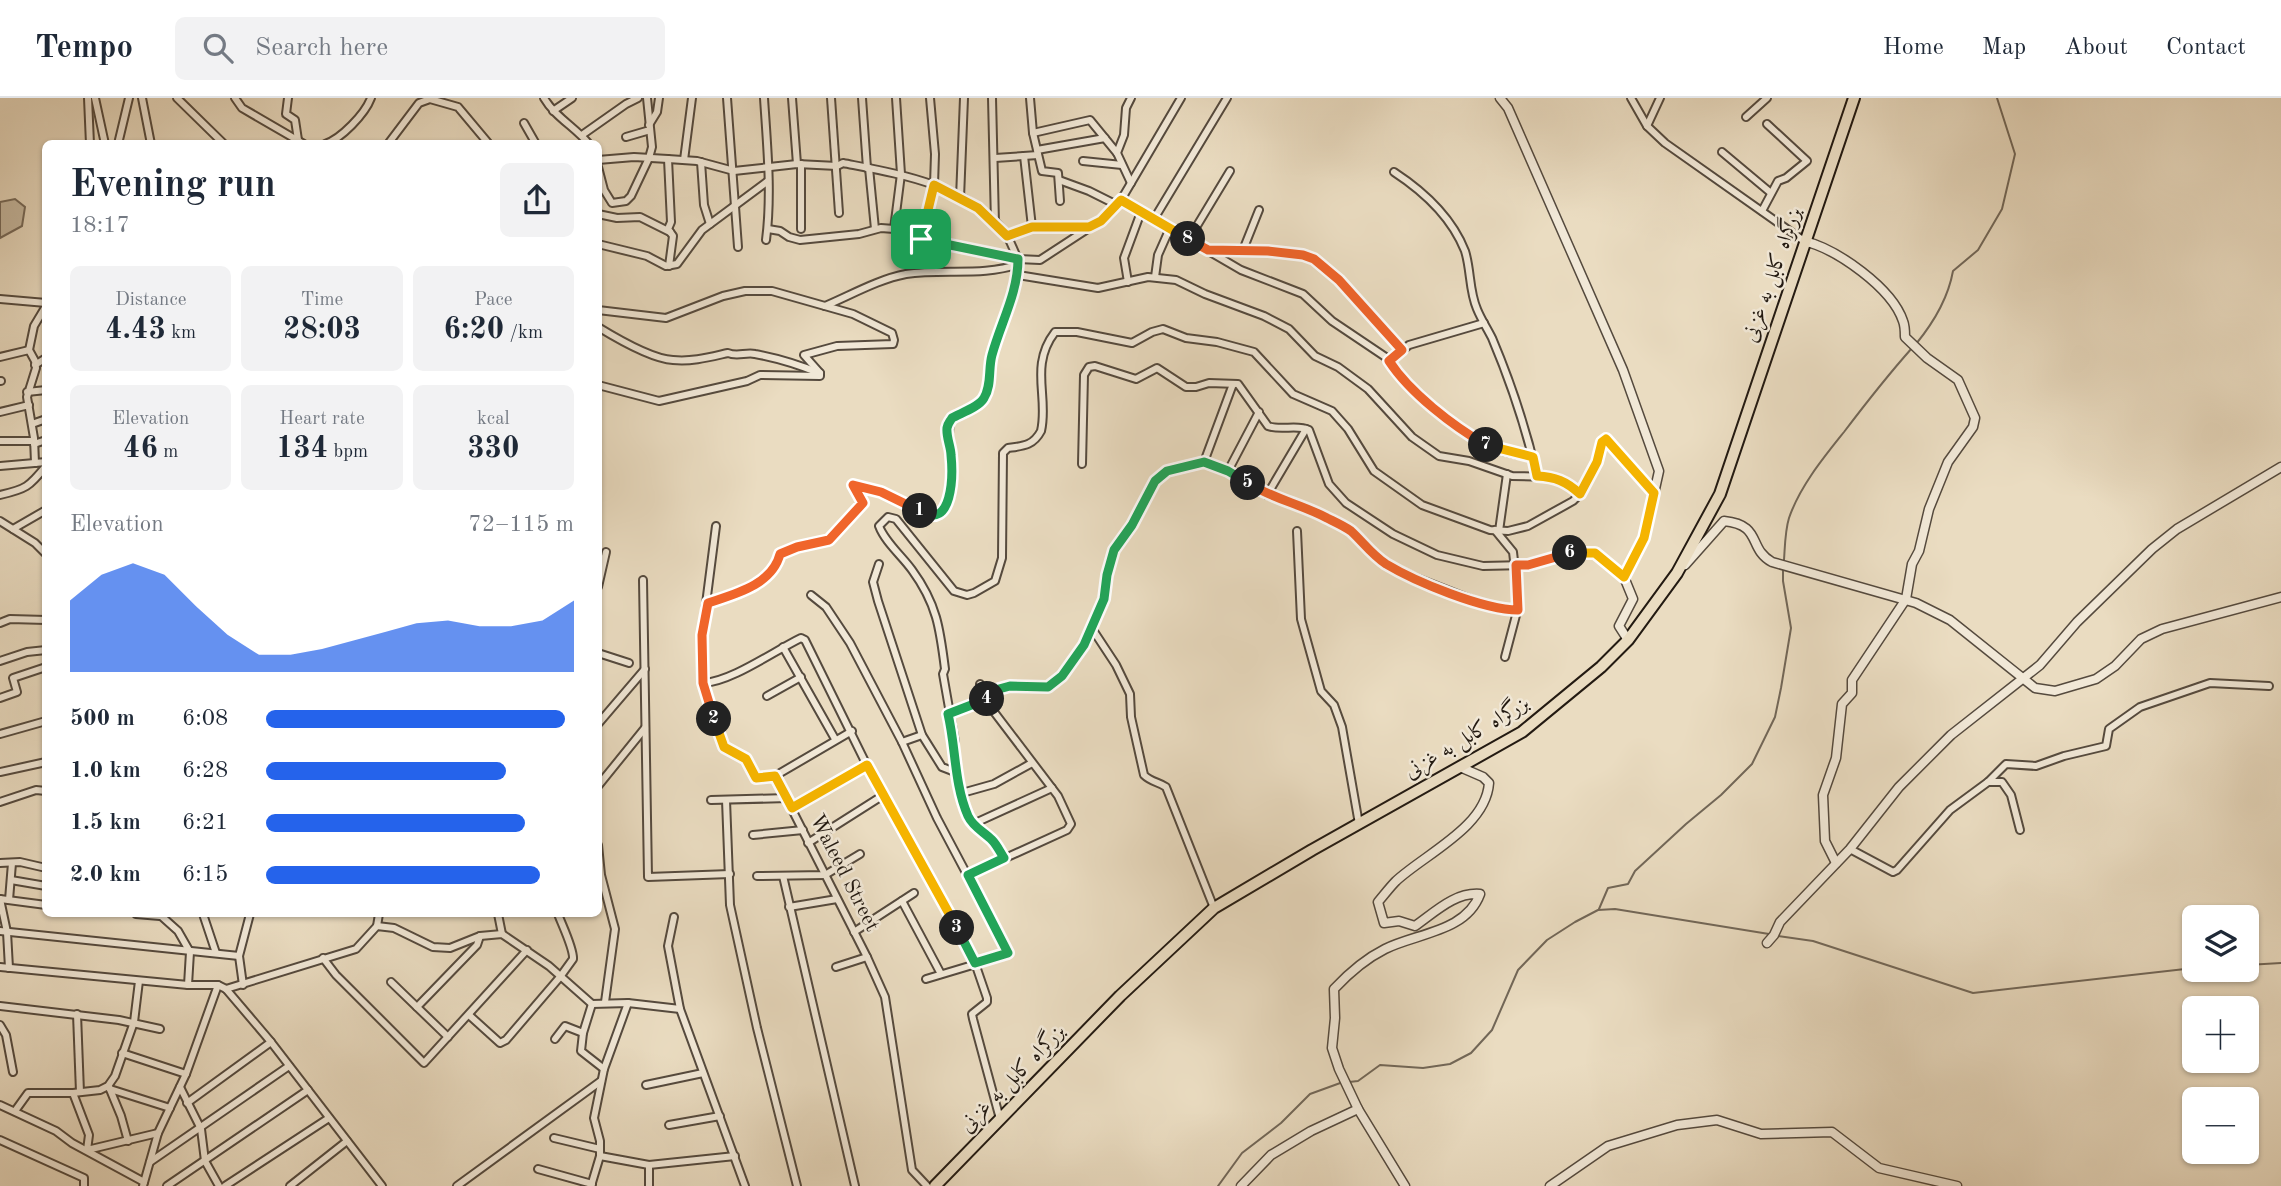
<!DOCTYPE html>
<html lang="en">
<head>
<meta charset="utf-8">
<style>
	body { margin:0; font-family:"Old Standard TT",Amiri,serif; background:#f2f2f3; color:#1f2937; height:100vh; display:flex; flex-direction:column; font-size:26px; white-space:nowrap }
	* { box-sizing:border-box; margin:0 }
	p { font-size:23px; color:#747a83 }
	.icon { flex:none; width:38px; height:38px; fill:none; stroke:currentColor; stroke-width:2; stroke-linecap:round; stroke-linejoin:round }
	.map { position:relative; flex:1; overflow:hidden }
	.drawer { position:absolute; left:42px; top:42px; width:560px; height:777px; display:flex; flex-direction:column; background:#fff; border-radius:10px; box-shadow:0 2px 5px #0004 }
	.drawer>* { flex:none }
	.buttons { position:absolute; left:2182px; top:807px; display:grid; gap:14px }
	.buttons a { display:grid; place-items:center; width:77px; height:77px; border-radius:10px; background:#fff; box-shadow:0 2px 5px #0004; font-size:35px }
	.pin { position:absolute; display:grid; place-items:center; width:60px; height:60px; color:#fff; margin:-30px; border-radius:14px; box-shadow:0 4px 10px #0006 }
	.km { position:absolute; width:35px; height:35px; margin:-18px; border-radius:50%; background:#222; color:#fff; font-size:19px; line-height:35px; text-align:center }
	.round { display:grid; place-items:center; flex:none; width:74px; height:74px; border-radius:10px; background:#f2f2f3 }
	.head { display:flex; align-items:center; justify-content:space-between; height:119px; padding:0 28px }
	h1 { font-size:38px; font-weight:700; line-height:52px }
	.metrics { display:grid; grid-template-columns:repeat(3,1fr); gap:10px; height:119px; padding:7px 28px }
	.metrics div { display:grid; align-content:center; border-radius:10px; background:#f2f2f3; text-align:center }
	.metrics b { font-size:30px; font-weight:700 }
	.metrics small { font-size:19px; font-weight:400 }
	.metrics p { font-size:19px }
	.chart { height:196px; padding:14px 28px }
	.chart p { display:flex; justify-content:space-between }
	.chart svg { width:100%; height:126px; margin-top:7px; fill:#2563eb; opacity:.7 }
	ul { padding:0 28px; list-style:none; font-size:23px }
	li { display:grid; grid-template-columns:112px 84px 1fr; align-items:center; height:52px }
	li i { height:18px; border-radius:9px; background:#2563eb }
	header { display:flex; align-items:center; gap:42px; box-sizing:border-box; height:98px; padding:0 35px; background:#fff; border-bottom:2px solid #e0e1e3 }
	header strong { font-size:33px }
	nav { display:flex; gap:38px; margin-inline-start:auto; font-size:24px }
	.search { width:490px; height:63px; background:#f2f2f3; display:flex; align-items:center; gap:18px; box-sizing:border-box; padding:0 24px; border-radius:10px; color:#747a83; font-size:26px }
	.map>svg:first-child { display:block }
</style>
</head>
<body>
<header>
<strong>Tempo</strong>
<div class="search"><svg class="icon" aria-label="search" viewBox="0 0 24 24"><circle cx="10" cy="10" r="6"/><path d="M15 15l6 6"/></svg>Search here</div>
<nav><a>Home</a><a>Map</a><a>About</a><a>Contact</a></nav>
</header>
<div class="map">
<svg width="2281" height="1088" viewBox="0 0 2281 1088">
	<rect width="100%" height="100%" fill="#eadcc1"/>
	<filter id="stains"><feTurbulence type="fractalNoise" baseFrequency=".00286" numOctaves="4"/><feColorMatrix values="0 0 0 0 .2 0 0 0 0 .09 0 0 0 0 .02 0 0 0 .5 -.17"/></filter>
	<radialGradient id="worn" r=".72"><stop offset=".6" stop-color="#630" stop-opacity="0"/><stop offset="1" stop-color="#630" stop-opacity=".3"/></radialGradient>
	<polygon fill="#c8bba3" stroke="#766a5a" stroke-width="2" points="15,101 25,109 22,128 0,140 0,104"/>
	<g fill="none" stroke-linecap="round" stroke-linejoin="round">
		<g stroke="#726758" stroke-width="2">
			<path d="M1916 246C1934 224 1948 201 1953 173L1978 152 2002 111 2015 56 1997 0"/>
			<path d="M1784 462C1785 448 1785 433 1789 420 1800 388 1824 359 1844 334 1866 305 1888 277 1912 250"/>
			<polyline points="1599,811 1608,790 1628,786 1635,773 1686,726 1721,697 1752,666 1775,619 1781,590 1791,530 1783,483 1783,472"/>
			<polyline points="1778,838 1813,843 1973,895 2194,870"/>
			<polyline points="2247,867 2281,865"/>
			<polyline points="1349,984 1358,983 1380,967 1423,970 1450,966 1471,955 1492,932 1518,872 1547,842 1575,824 1598,812 1615,811 1769,836"/>
			<polyline points="1218,1088 1242,1055 1281,1025 1310,996 1343,984"/>
		</g>
		<g stroke="#554a3e" stroke-width="10">
			<g id="minor">
				<polyline points="88,0 90,46"/>
				<polyline points="95,0 105,46"/>
				<polyline points="142,0 151,46"/>
				<polyline points="177,0 224,46"/>
				<polyline points="235,0 242,10 304,46"/>
				<polyline points="288,0 286,16 295,22 298,42"/>
				<path d="M544 0C555 19 575 29 589 46"/>
				<polyline points="727,0 738,149"/>
				<path d="M764 0C767 47 772 95 766 142"/>
				<polyline points="792,0 797,66"/>
				<polyline points="831,0 839,115"/>
				<polyline points="862,0 867,70"/>
				<polyline points="992,0 995,125"/>
				<polyline points="1030,0 1033,35 1042,73 1058,75 1060,103"/>
				<polyline points="1631,0 1647,28 1665,45 1804,143"/>
				<polyline points="553,13 572,0"/>
				<polyline points="1746,19 1767,0"/>
				<polyline points="524,25 536,46"/>
				<polyline points="649,27 657,14 659,0"/>
				<polyline points="1647,28 1660,0"/>
				<polyline points="1033,35 1090,22 1117,55"/>
				<polyline points="582,37 626,6 638,0"/>
				<polyline points="626,39 650,32"/>
				<polyline points="118,46 129,0"/>
				<path d="M325 46C341 41 365 16 371 0"/>
				<polyline points="388,46 419,5 430,1 458,9 489,46"/>
				<polyline points="1037,52 1105,40"/>
				<polyline points="1722,54 1771,95"/>
				<polyline points="1024,58 1032,129"/>
				<polyline points="995,60 1038,57"/>
				<polyline points="668,61 671,124 668,131 673,138 669,168"/>
				<path d="M598 62 634 59 668 61 697 63 734 73 797 66 837 68 843 65C899 76 964 86 1003 132 1010 140 1013 152 1018 161L1040 162 1109 117 1121 102 1181 0"/>
				<polyline points="684,62 692,0"/>
				<polyline points="1083,63 1122,67"/>
				<polyline points="701,64 704,107 710,126"/>
				<polyline points="801,66 801,131"/>
				<polyline points="598,69 604,92 612,105 626,103 631,98 649,60 652,49 647,0"/>
				<polyline points="869,70 875,131"/>
				<path d="M1394 74C1423 93 1452 120 1465 153 1471 172 1469 193 1477 211 1481 221 1487 230 1492 240 1511 285 1526 330 1537 378"/>
				<polyline points="1059,82 1089,93 1117,107"/>
				<polyline points="1131,85 1117,55 1124,37 1126,10 1131,0"/>
				<polyline points="960,100 964,0"/>
				<polyline points="1121,102 1241,172 1303,196 1332,223 1390,262"/>
				<polyline points="1762,113 1778,83 1786,80 1807,63 1767,26"/>
				<polyline points="598,116 617,120 640,119 670,134"/>
				<polyline points="1154,121 1227,0"/>
				<polyline points="894,131 901,76 896,0"/>
				<polyline points="1007,137 1032,129 1087,129"/>
				<polyline points="921,140 934,87 935,56 930,0"/>
				<polyline points="1189,141 1230,73"/>
				<polyline points="598,146 647,158 666,168 677,166 702,132 768,83"/>
				<path d="M1209 152C1237 152 1286 150 1311 160 1335 170 1382 231 1402 252"/>
				<polyline points="1243,152 1259,112"/>
				<polyline points="1018,177 1098,190 1148,179 1176,182 1205,196 1264,218 1289,231 1315,258 1338,269 1368,291 1412,339 1439,358 1469,363 1512,378 1552,379 1565,384 1580,396"/>
				<polyline points="1155,179 1158,157 1170,130"/>
				<polyline points="1128,184 1124,160 1141,114"/>
				<polyline points="0,201 46,205"/>
				<path d="M825 208C851 197 879 181 906 176 944 170 982 179 1019 166"/>
				<polyline points="598,212 666,220 723,198 745,193 772,193 853,216 892,235 894,242 893,246 837,248 804,257 820,275"/>
				<path d="M1484 225 1409 247 1389 263C1407 291 1455 330 1485 346 1499 354 1516 357 1533 359"/>
				<path d="M598 229C616 240 652 261 673 262 692 264 710 259 728 255 737 259 746 254 755 256 777 260 797 266 819 275"/>
				<polyline points="0,259 29,252"/>
				<polyline points="35,267 46,260"/>
				<polyline points="0,283 1,283"/>
				<polyline points="598,287 659,303 747,283 760,277 820,278 820,275"/>
				<polyline points="27,294 46,292"/>
				<polyline points="0,314 29,307"/>
				<polyline points="32,326 46,321"/>
				<polyline points="0,343 34,343"/>
				<polyline points="34,346 46,342"/>
				<polyline points="1204,364 1233,286"/>
				<polyline points="35,365 34,340 27,299 36,270 35,263 29,252 34,228 46,208"/>
				<path d="M1082 366 1084 277 1089 269 1095 268 1136 281 1157 270 1186 289H1196L1209 285 1238 286 1268 328C1281 333 1297 326 1309 332L1329 386 1346 405 1393 436 1437 457 1483 468 1528 467 1576 453 1595 455 1624 479"/>
				<polyline points="0,368 46,364"/>
				<polyline points="1228,373 1259,314"/>
				<path d="M0 397C26 391 29 389 46 368"/>
				<polyline points="1267,397 1306,331"/>
				<polyline points="0,423 35,445 46,456"/>
				<polyline points="716,428 702,537 703,585 720,641 724,649 746,661 756,680 775,678 867,859 885,899 912,1072 927,1088"/>
				<polyline points="13,431 46,412"/>
				<polyline points="1495,432 1513,454 1519,506 1505,559"/>
				<polyline points="1297,433 1301,521 1321,593 1334,607 1342,629 1359,726"/>
				<polyline points="1499,433 1507,376"/>
				<polyline points="879,466 873,484 878,503 922,637 942,669 955,674"/>
				<polyline points="643,482 648,779 730,776"/>
				<polyline points="598,489 606,454"/>
				<polyline points="811,497 826,509 850,545 902,644 937,720 1007,852 1006,857 926,881"/>
				<path d="M707 505C735 496 772 487 781 456L797 449 829 442 863 405 854 387 881 394 928 418C971 417 940 340 952 320L982 304 986 298 991 259 1015 189 1018 161 921 140 894 131 881 130 859 136 800 142 789 139 780 133 768 131"/>
				<polyline points="0,525 10,521 46,522"/>
				<path d="M1091 529 1116 567 1130 596 1131 619 1144 677C1151 684 1159 684 1166 689L1214 810"/>
				<polyline points="783,549 835,641"/>
				<polyline points="598,555 629,565"/>
				<polyline points="0,563 27,554 46,552"/>
				<path d="M703 585C731 584 774 553 801 540L805 542 882 698 931 782 975 865 987 900V904L972 916 973 921 1000 1021"/>
				<polyline points="767,598 801,579"/>
				<polyline points="0,600 17,594 13,580 46,569"/>
				<polyline points="948,616 985,602 999,591 1010,588 1048,589 1062,578 1084,547 1104,501 1106,477 1114,452 1132,427 1155,383 1167,373 1188,367 1204,364 1228,373 1267,397 1289,403 1327,419 1350,433 1367,451 1386,466 1419,481 1493,510 1518,512"/>
				<polyline points="598,626 645,571"/>
				<polyline points="0,636 46,623"/>
				<polyline points="902,644 922,637"/>
				<polyline points="0,674 46,664"/>
				<polyline points="775,678 852,633"/>
				<polyline points="1988,684 2002,684 2011,697 2020,732"/>
				<polyline points="598,688 645,630"/>
				<polyline points="962,695 994,686 1032,665"/>
				<polyline points="711,702 788,700"/>
				<polyline points="726,702 730,807 757,930 797,1088"/>
				<polyline points="0,704 36,692 46,693"/>
				<polyline points="792,710 867,667"/>
				<polyline points="973,726 1052,690"/>
				<polyline points="753,737 803,732"/>
				<polyline points="808,745 882,698"/>
				<polyline points="598,747 601,777 615,831 605,904"/>
				<polyline points="1850,751 1893,774 1897,772 1950,712 1988,684 2006,666 2036,668 2064,658 2106,648 2109,631 2140,609 2210,585 2269,588"/>
				<path d="M1004 760 993 743 973 726 969 719 955 674V644L943 576 945 571C940 531 937 506 912 472 902 458 885 444 879 428L888 419 896 421 954 493 967 497 974 495 995 483 1002 460 1003 355 1008 350C1023 348 1033 348 1041 333 1049 299 1029 268 1055 234H1077L1132 245 1152 234 1163 231 1186 240 1217 244 1254 254 1293 296 1332 313 1348 331 1374 373 1422 407 1490 432 1508 433 1528 428 1573 403 1580 396 1592 375 1597 364 1602 344 1605 341 1611 345 1654 395"/>
				<polyline points="0,765 20,764 46,770"/>
				<polyline points="968,777 1067,732 1071,726 1058,698 985,602 980,586"/>
				<polyline points="757,778 825,777 860,756"/>
				<polyline points="783,778 855,1088"/>
				<polyline points="11,782 46,788"/>
				<polyline points="0,801 7,834 9,870"/>
				<polyline points="0,801 46,807"/>
				<polyline points="9,802 12,765"/>
				<polyline points="902,803 941,876"/>
				<polyline points="789,809 837,801"/>
				<polyline points="136,816 160,818"/>
				<polyline points="159,816 178,833 190,854 188,887"/>
				<polyline points="203,816 216,855"/>
				<polyline points="498,816 502,836"/>
				<polyline points="674,819 668,848 680,911 745,1088"/>
				<polyline points="377,828 379,816"/>
				<polyline points="0,833 239,858"/>
				<polyline points="854,834 914,795"/>
				<polyline points="323,860 336,877 424,965 527,852"/>
				<polyline points="0,869 188,887 218,887 226,891 271,944 382,1088"/>
				<polyline points="836,869 867,859"/>
				<polyline points="391,884 448,939"/>
				<polyline points="243,887 239,858 250,816"/>
				<polyline points="226,891 356,851 377,828 394,830 433,849 450,850 480,838 502,836 549,868 592,906 628,905 680,911"/>
				<polyline points="592,906 583,935 581,953 604,971"/>
				<polyline points="0,908 119,922 160,931"/>
				<polyline points="417,909 477,847 480,838"/>
				<polyline points="77,916 80,994"/>
				<path d="M469 917 500 945 506 942 560 879 573 861C574 851 562 827 558 816"/>
				<polyline points="0,927 6,937 13,974"/>
				<polyline points="555,941 565,928 583,935"/>
				<polyline points="122,955 186,976"/>
				<polyline points="646,987 703,975"/>
				<polyline points="109,989 121,1018 128,1043"/>
				<polyline points="180,989 201,1031 205,1063 219,1088"/>
				<polyline points="110,991 170,1010"/>
				<polyline points="73,995 89,1037 87,1052 158,1035"/>
				<polyline points="187,1005 271,944"/>
				<polyline points="0,1007 56,1033 72,1045 144,1084"/>
				<polyline points="15,1013 28,995 73,995 100,992 108,988 115,978 134,924 139,883"/>
				<polyline points="669,1027 720,1018"/>
				<polyline points="554,1040 600,1051"/>
				<polyline points="0,1042 84,1080 84,1088"/>
				<polyline points="600,1058 649,1067 735,1058"/>
				<polyline points="150,1064 289,968"/>
				<polyline points="538,1071 592,1086"/>
				<polyline points="143,1088 158,1035 186,976 218,887"/>
				<polyline points="167,1088 308,992"/>
				<polyline points="225,1088 329,1020"/>
				<polyline points="290,1088 347,1043"/>
				<polyline points="457,1088 601,983"/>
				<polyline points="591,1088 600,1058 600,1043 594,1020 604,971 628,905"/>
				<polyline points="649,1088 649,1067"/>
			</g>
		</g>
		<g stroke="#554a3e" stroke-width="11">
			<g id="tertiary">
				<polyline points="1500,0 1508,10 1623,272 1659,373 1644,440 1624,479 1633,501 1619,528 1628,542"/>
				<path d="M1804 143C1837 151 1892 190 1903 223 1905 228 1905 234 1905 239L1927 260 1958 282 1975 320 1973 329 1948 364 1929 411 1919 453 1912 466 1906 501 1852 582V595L1842 606 1836 660 1823 697 1825 743 1836 765"/>
				<path d="M1685 467 1724 423C1763 427 1747 450 1772 464L1916 505 1950 522 2035 590 2055 593 2096 581 2115 568 2141 541 2162 531 2281 499"/>
				<polyline points="1767,845 1774,837 1780,824 1850,751 1899,689 1951,637 2040,567 2077,524 2152,451 2177,431 2281,369"/>
				<polyline points="1241,1088 1271,1057 1311,1033 1358,1011"/>
				<path d="M1405 1088 1358 1011 1339 971 1332 950 1335 920 1334 891C1349 875 1365 861 1385 851 1417 835 1466 834 1480 796 1455 794 1435 814 1415 828L1399 823 1384 825 1378 804C1384 797 1390 789 1396 783 1425 756 1486 729 1489 685L1483 679 1460 669"/>
				<polyline points="1550,1088 1608,1048 1677,1027 1717,1022 1761,1036 1832,1034 1879,1070 1957,1088"/>
			</g>
		</g>
		<g stroke="#231a12" stroke-width="14">
			<polyline id="trunk" points="935,1088 1120,898 1214,810 1312,752 1522,634 1601,569 1628,542 1677,475 1720,396 1854,0"/>
		</g>
		<use href="#minor" stroke="#f1e8d7" stroke-width="6"/>
		<use href="#tertiary" stroke="#f1e8d7" stroke-width="8"/>
		<use href="#trunk" stroke="#eadcc1" stroke-width="10"/>
	</g>
	<g fill="none" stroke-linecap="round" stroke-linejoin="round">
		<g stroke="#fff" stroke-width="14">
			<path id="split-1" d="M920 413C953 433 953 377 951 357 951 349 946 339 947 330 948 325 949 325 952 320 961 315 979 309 984 300 992 287 988 271 992 257 1001 224 1018 195 1018 161L921 141"/>
		</g>
		<g stroke="#fff" stroke-width="14">
			<path id="split-2" d="M714 621 703 585 702 537 708 505C735 496 772 487 780 456L797 449 829 442 863 405 853 387 881 394 920 413"/>
		</g>
		<g stroke="#fff" stroke-width="14">
			<polyline id="split-3" points="714,621 724,649 746,661 756,680 775,678 792,710 867,667 957,830"/>
		</g>
		<g stroke="#fff" stroke-width="14">
			<path id="split-4" d="M957 830 975 865 1008 855 968 777 1004 760C1000 754 997 747 992 742 984 734 973 729 968 718 954 686 956 650 948 616L987 601"/>
		</g>
		<g stroke="#fff" stroke-width="14">
			<polyline id="split-5" points="987,601 999,591 1010,588 1048,589 1062,578 1084,547 1104,501 1107,477 1114,452 1132,427 1155,383 1167,373 1204,364 1228,373 1248,385"/>
		</g>
		<g stroke="#fff" stroke-width="14">
			<path id="split-6" d="M1248 385C1273 401 1301 406 1327 420 1335 424 1344 428 1351 433 1363 444 1372 457 1386 466 1416 484 1484 512 1518 512L1516 467H1528L1570 455"/>
		</g>
		<g stroke="#fff" stroke-width="14">
			<path id="split-7" d="M1486 347 1533 359 1537 378C1555 379 1566 383 1580 396L1597 364 1602 344 1606 341 1654 395 1644 440 1624 479 1595 455H1570"/>
		</g>
		<g stroke="#fff" stroke-width="14">
			<path id="split-8" d="M1188 141 1208 152 1268 153 1303 157 1314 161 1339 182 1402 252 1389 263C1410 295 1453 328 1486 347"/>
		</g>
		<g stroke="#fff" stroke-width="14">
			<polyline id="split-9" points="921,141 934,87 978,110 1007,138 1032,129 1089,129 1101,123 1121,102 1188,141"/>
		</g>
		<use href="#split-1" stroke="#22a559" stroke-width="9"/>
		<use href="#split-2" stroke="#f0652b" stroke-width="9"/>
		<use href="#split-3" stroke="#f5b400" stroke-width="9"/>
		<use href="#split-4" stroke="#22a559" stroke-width="9"/>
		<use href="#split-5" stroke="#22a559" stroke-width="9"/>
		<use href="#split-6" stroke="#f0652b" stroke-width="9"/>
		<use href="#split-7" stroke="#f5b400" stroke-width="9"/>
		<use href="#split-8" stroke="#f0652b" stroke-width="9"/>
		<use href="#split-9" stroke="#f5b400" stroke-width="9"/>
	</g>
	<g text-anchor="middle" dominant-baseline="central" stroke-width="5" stroke-linejoin="round" paint-order="stroke">
		<g font-size="21" fill="#231a12" stroke="#f1e8d7">
			<text transform="translate(1773 177) rotate(-71)">بزرگراه کابل به غزنی</text>
			<text transform="translate(1467 640) rotate(-31)">بزرگراه کابل به غزنی</text>
			<text transform="translate(844 775) rotate(63)">Waleed Street</text>
			<text transform="translate(1013 981) rotate(-46)">بزرگراه کابل به غزنی</text>
		</g>
	</g>
	<rect width="100%" height="100%" filter="url(#stains)"/>
	<rect width="100%" height="100%" fill="url(#worn)"/>
</svg>
<div class="buttons">
<a><svg class="icon" aria-label="layers" viewBox="0 0 24 24"><path d="M12 4l9 5-9 5-9-5zM3 14l9 5 9-5"/></svg></a>
<a>+</a>
<a>−</a>
</div>
<div class="pin" style="left:921px;top:141px;background:#1e9e55"><svg class="icon" aria-label="arrive" viewBox="0 0 24 24"><path d="M6 21V4h12l-3 4 3 4H6"/></svg></div>
<b class="km" style="left:920px;top:413px">1</b>
<b class="km" style="left:714px;top:621px">2</b>
<b class="km" style="left:957px;top:830px">3</b>
<b class="km" style="left:987px;top:601px">4</b>
<b class="km" style="left:1248px;top:385px">5</b>
<b class="km" style="left:1570px;top:455px">6</b>
<b class="km" style="left:1486px;top:347px">7</b>
<b class="km" style="left:1188px;top:141px">8</b>
<section class="drawer">
<div class="head"><div><h1>Evening run</h1><p>18:17</p></div><a class="round"><svg class="icon" aria-label="share" viewBox="0 0 24 24"><path d="M12 15V3M7 8l5-5 5 5M5 13v7h14v-7"/></svg></a></div>
<div class="metrics">
<div><p>Distance</p><b>4.43<small> km</small></b></div>
<div><p>Time</p><b>28:03</b></div>
<div><p>Pace</p><b>6:20<small> /km</small></b></div>
</div>
<div class="metrics">
<div><p>Elevation</p><b>46<small> m</small></b></div>
<div><p>Heart rate</p><b>134<small> bpm</small></b></div>
<div><p>kcal</p><b>330</b></div>
</div>
<div class="chart"><p><span>Elevation</span>72–115 m</p>
<svg viewBox="0 0 160 44" preserveAspectRatio="none"><path d="M0 44V19L10 10L20 6L30 10L40 21L50 31L60 38L70 38L80 36L90 33L100 30L110 27L120 26L130 28L140 28L150 26L160 19V44z"/></svg>
</div>
<ul>
<li><b>500 m</b>6:08<i style="width:97%"></i></li>
<li><b>1.0 km</b>6:28<i style="width:78%"></i></li>
<li><b>1.5 km</b>6:21<i style="width:84%"></i></li>
<li><b>2.0 km</b>6:15<i style="width:89%"></i></li>
</ul>
</section>
</div>
</body>
</html>
